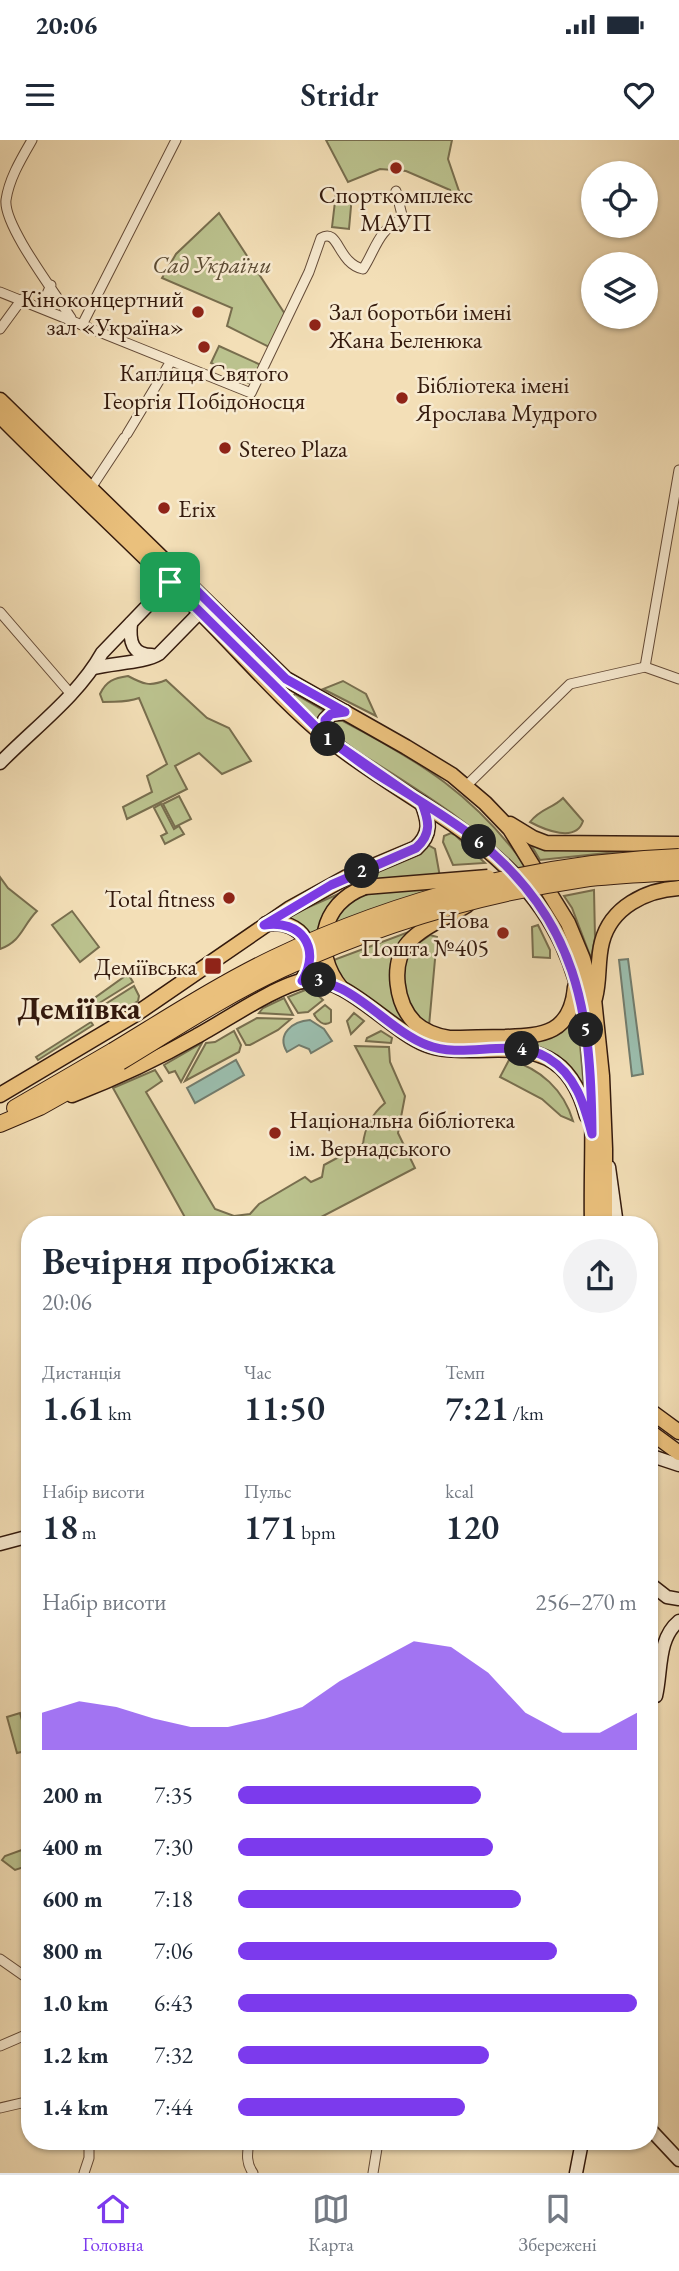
<!DOCTYPE html>
<html lang="uk">
<head>
<meta charset="utf-8">
<style>
	body { margin:0; font-family:"EB Garamond",serif; background:#f2f2f3; color:#1f2937; height:100vh; display:flex; flex-direction:column; font-size:26px; white-space:nowrap }
	* { box-sizing:border-box; margin:0 }
	p { font-size:23px; color:#747a83 }
	.icon { flex:none; width:38px; height:38px; fill:none; stroke:currentColor; stroke-width:2; stroke-linecap:round; stroke-linejoin:round }
	.map { position:relative; flex:1; overflow:hidden }
	.details { position:absolute; left:21px; top:1076px; width:637px; height:934px; display:flex; flex-direction:column; background:#fff; border-radius:28px; box-shadow:0 2px 5px #0004 }
	.details>* { flex:none }
	.controls { position:absolute; left:581px; top:21px; display:grid; gap:14px }
	.controls a { display:grid; place-items:center; width:77px; height:77px; border-radius:50%; background:#fff; box-shadow:0 2px 5px #0004; font-size:35px }
	.pin { position:absolute; display:grid; place-items:center; width:60px; height:60px; color:#fff; margin:-30px; border-radius:14px; box-shadow:0 4px 10px #0006 }
	.km { position:absolute; width:35px; height:35px; margin:-18px; border-radius:50%; background:#222; color:#fff; font-size:19px; line-height:35px; text-align:center }
	.round { display:grid; place-items:center; flex:none; width:74px; height:74px; border-radius:37px; background:#f2f2f3 }
	.head { display:flex; align-items:center; justify-content:space-between; height:119px; padding:0 21px }
	h1 { font-size:38px; font-weight:600; line-height:52px }
	.figures { display:grid; grid-template-columns:repeat(3,1fr); gap:10px; height:119px; padding:7px 21px }
	.figures div { display:grid; align-content:center }
	.figures b { font-size:35px; font-weight:600 }
	.figures small { font-size:19px; font-weight:400 }
	.figures p { font-size:19px }
	.chart { height:196px; padding:14px 21px }
	.chart p { display:flex; justify-content:space-between }
	.chart svg { width:100%; height:126px; margin-top:7px; fill:#7c3aed; opacity:.7 }
	ul { padding:0 21px; list-style:none; font-size:23px }
	li { display:grid; grid-template-columns:112px 84px 1fr; align-items:center; height:52px }
	li i { height:18px; border-radius:9px; background:#7c3aed }
	.status { display:flex; justify-content:space-between; align-items:center; height:49px; padding:0 35px; background:#fff; direction:ltr }
	.status svg { height:19px; fill:currentColor }
	header { display:flex; justify-content:space-between; align-items:center; height:91px; padding:0 21px; background:#fff; font-size:32px; font-weight:600 }
	.dock { display:flex; justify-content:space-around; align-items:center; height:98px; border-top:2px solid #e0e1e3; background:#fff; font-size:19px; color:#747a83 }
	.dock a { display:grid; justify-items:center; gap:4px }
	.dock .current { color:#7c3aed }
	.map>svg:first-child { display:block }
</style>
</head>
<body>
<div class="status"><b>20:06</b><svg viewBox="0 0 49 12"><path d="M0 12V9h3v3zM5 12V6h3v6zM10 12V3h3v9zM15 12V0h3v12zM26 1h20v11H26zM47 4h2v5h-2z"/></svg></div>
<header><svg class="icon" aria-label="menu" viewBox="0 0 24 24"><path d="M4 6h16M4 12h16M4 18h16"/></svg>Stridr<svg class="icon" aria-label="heart" viewBox="0 0 24 24"><path d="M12 20l-8-8c-3-5 5-10 8-4 3-6 11-1 8 4z"/></svg></header>
<div class="map">
<svg width="679" height="2033" viewBox="0 0 679 2033">
	<rect width="100%" height="100%" fill="#f3dfb7"/>
	<filter id="stains"><feTurbulence type="fractalNoise" baseFrequency=".00286" numOctaves="4"/><feColorMatrix values="0 0 0 0 .2 0 0 0 0 .09 0 0 0 0 .02 0 0 0 .5 -.17"/></filter>
	<radialGradient id="worn" r=".72"><stop offset=".6" stop-color="#630" stop-opacity="0"/><stop offset="1" stop-color="#630" stop-opacity=".3"/></radialGradient>
	<g fill="#bbc28e" stroke="#786e4e" stroke-width="2">
		<polygon points="326,0 452,0 448,19 460,54 450,54 450,50 406,31 380,29 348,42"/>
		<polygon points="336,53 352,55 349,89 332,87"/>
		<polygon points="219,73 285,174 269,207 227,186 232,168 162,138 176,114"/>
		<polygon points="219,206 261,225 253,245 240,239 241,235 211,223"/>
		<path d="M128 536C143 544 150 547 166 540L207 578 229 588 251 621 222 634 199 613 175 626 187 649 127 679 123 667 152 652 147 636 167 624 139 558C126 563 117 561 103 562L100 554C106 541 114 538 128 536Z"/>
		<polygon points="343,541 366,554 376,576 323,549"/>
		<polygon points="295,554 326,572 319,582 292,557"/>
		<path d="M336 580 343 581C421 622 475 655 527 728L516 729C470 678 396 637 338 599L331 592 330 585Z"/>
		<polygon points="179,656 191,679 175,687 163,664"/>
		<path d="M563 658 583 681C576 703 545 690 530 682 541 668 552 669 563 658Z"/>
		<polygon points="161,664 174,689 179,686 184,694 165,704 161,696 167,693 154,668"/>
		<polygon points="451,693 455,695 485,723 453,725 443,702 444,696"/>
		<polygon points="528,700 626,706 626,711 540,720"/>
		<polygon points="428,705 435,709 440,737 345,742"/>
		<path d="M0 737 8 748 37 771C22 786 22 801 0 809Z"/>
		<polygon points="442,745 442,748 330,790 341,769 366,752"/>
		<polygon points="594,750 595,798 591,818 572,768 564,756"/>
		<polygon points="336,755 322,777 319,794 313,797 296,783 286,777"/>
		<polygon points="72,771 99,807 80,822 52,785"/>
		<polygon points="538,785 550,810 550,818 533,817 532,787"/>
		<polygon points="414,790 397,817 414,889 406,886 342,840 331,821"/>
		<path d="M430 795 437 797 429 886C405 869 392 830 416 806 419 802 425 799 430 795Z"/>
		<polygon points="128,834 133,842 93,867 89,862"/>
		<polygon points="134,846 139,856 138,861 109,879 102,878 96,870"/>
		<polygon points="310,848 323,860 308,872 298,873 288,857"/>
		<polygon points="284,858 293,875 259,873 263,868"/>
		<path d="M325 865 331 870V882C324 887 317 881 314 874Z"/>
		<path d="M577 871 584 949 574 935 507 902C539 901 559 902 577 871Z"/>
		<polygon points="354,873 364,881 351,894 347,881"/>
		<polygon points="257,878 291,879 278,890 250,905 246,905 237,889"/>
		<polygon points="91,882 93,885 38,920 36,917"/>
		<polygon points="234,891 241,905 239,912 185,941 206,903 215,902"/>
		<polygon points="381,891 392,898 391,903 366,901 367,898"/>
		<polygon points="202,903 181,942 175,931 169,933 164,925"/>
		<path d="M355 906 389 907 390 922 405 956 398 993 415 1028 306 1085H193L187 1081 113 948 155 930 162 941 146 952 215 1069 234 1076 250 1074 259 1064 305 1037 311 1042 322 1037 324 1025 363 1004C365 986 372 974 385 963Z"/>
		<path d="M509 920C540 928 564 950 573 981L561 976 542 959 500 937Z"/>
		<polygon points="20,1573 30,1610 17,1613 7,1577"/>
		<polygon points="30,1707 30,1725 15,1730 2,1720 5,1716"/>
	</g>
	<g fill="#9bbdad" stroke="#727c6d" stroke-width="2">
		<polygon points="628,819 643,934 632,936 619,820"/>
		<path d="M310 880 324 889 332 901 311 913 309 909 299 905 287 912C276 894 293 881 310 880Z"/>
		<polygon points="236,920 244,935 195,963 187,948"/>
	</g>
	<g fill="none" stroke-linecap="round" stroke-linejoin="round">
		<g stroke="#644b38" stroke-width="11">
			<g id="street">
				<path d="M32 0C21 19 9 39 6 60 3 85 56 154 71 178"/>
				<path d="M0 152 251 253 309 132 321 98C339 87 337 123 363 129 376 109 378 89 403 79L396 51"/>
				<polyline points="41,167 51,145"/>
				<polyline points="82,185 176,0"/>
				<polyline points="0,189 22,159"/>
				<polyline points="127,294 171,221"/>
				<polyline points="91,348 124,298"/>
				<polyline points="0,472 70,553"/>
				<polyline points="645,527 679,330"/>
				<polyline points="466,646 570,544 645,527 679,539"/>
				<polyline points="0,1819 30,1840"/>
				<polyline points="0,1906 30,1893"/>
				<polyline points="0,1968 30,1961"/>
				<path d="M249 2002C247 2014 246 2023 253 2033"/>
				<polyline points="84,2033 89,2018 89,2002"/>
				<polyline points="373,2033 378,2002"/>
			</g>
		</g>
		<g stroke="#341a0d" stroke-width="15">
			<g id="secondary">
				<path d="M131 483C129 501 132 515 152 515"/>
				<path d="M94 528C112 523 145 523 159 514L207 465"/>
				<path d="M0 623C34 588 78 556 102 513L177 435"/>
				<polyline points="609,1027 617,1085"/>
				<polyline points="649,1315 679,1325"/>
				<polyline points="0,1404 30,1396"/>
				<polyline points="649,1442 649,1588"/>
				<polyline points="649,1443 667,1457 679,1459"/>
				<path d="M656 1556C662 1531 657 1499 679 1481"/>
				<polyline points="649,1988 679,2020"/>
				<polyline points="576,2033 582,2002"/>
			</g>
		</g>
		<g stroke="#341a0d" stroke-width="17">
			<g id="primary">
				<polyline points="0,260 286,539 406,607 452,635 485,663 510,689 568,783 583,819 594,859 602,936 605,1009 605,1085"/>
				<path d="M0 276C66 343 136 407 202 474 243 515 282 561 327 598 411 666 515 701 563 806 603 893 590 993 592 1085"/>
				<polyline points="326,597 325,580 331,574 345,572"/>
				<polyline points="510,684 533,698 546,703 679,704"/>
				<path d="M467 765C448 777 423 786 408 803 390 824 396 864 415 883 425 892 437 896 449 898 468 898 486 897 505 897 544 896 571 893 575 847"/>
				<path d="M266 784C303 778 320 810 302 841"/>
				<path d="M341 848C312 812 320 764 365 747"/>
				<path d="M595 858C600 839 597 821 602 802 611 767 646 750 679 748"/>
				<path d="M0 955 136 874 289 769 347 737 416 708C432 694 429 681 422 663"/>
				<path d="M72 955C116 938 157 919 197 896 225 881 277 845 306 840 344 834 390 890 425 904 442 911 459 910 478 910 535 907 570 913 587 976"/>
				<polyline points="649,1270 679,1292"/>
				<polyline points="649,1291 679,1313"/>
			</g>
		</g>
		<g stroke="#341a0d" stroke-width="18">
			<g id="highway">
				<polyline points="15,968 113,911"/>
				<polyline points="0,984 40,967 120,922"/>
			</g>
		</g>
		<use href="#street" stroke="#f7ead0" stroke-width="9"/>
		<use href="#secondary" stroke="#f7ead0" stroke-width="12"/>
		<use href="#primary" stroke="#eac07c" stroke-width="14"/>
		<use href="#highway" stroke="#eac07c" stroke-width="16"/>
		<g stroke="#341a0d" stroke-width="17" stroke-linecap="butt">
			<polyline id="primary-bridge" points="365,747 488,737"/>
		</g>
		<g stroke="#341a0d" stroke-width="18" stroke-linecap="butt">
			<g id="highway-bridge">
				<path d="M113 911C166 879 218 845 274 818 400 758 539 722 679 717"/>
				<path d="M120 922C173 890 226 855 282 829 377 785 480 754 583 739 615 735 647 734 679 732"/>
			</g>
		</g>
		<use href="#primary-bridge" stroke="#eac07c" stroke-width="14"/>
		<use href="#highway-bridge" stroke="#eac07c" stroke-width="16"/>
	</g>
	<g fill="none" stroke-linecap="round" stroke-linejoin="round">
		<g stroke="#fff" stroke-width="14">
			<path id="route" d="M170 442 326 597 422 663C429 681 432 694 416 708L331 745 264 785C301 779 322 808 302 841 348 834 385 889 427 905 465 920 512 896 548 918 576 935 584 964 592 994 591 872 578 780 476 699 445 675 411 656 378 635 360 623 343 610 326 597L325 580 331 574 345 572 286 539 179 433 170 442"/>
		</g>
		<use href="#route" stroke="#7c3aed" stroke-width="9"/>
	</g>
	<g fill="#8f2418" stroke="#f7ead0" stroke-width="2.5">
		<circle cx="396" cy="28" r="7"/>
		<circle cx="198" cy="172" r="7"/>
		<circle cx="315" cy="185" r="7"/>
		<circle cx="204" cy="207" r="7"/>
		<circle cx="402" cy="258" r="7"/>
		<circle cx="225" cy="308" r="7"/>
		<circle cx="164" cy="368" r="7"/>
		<circle cx="229" cy="758" r="7"/>
		<circle cx="503" cy="793" r="7"/>
		<rect x="204" y="817" width="18" height="18" rx="3.5"/>
		<circle cx="275" cy="993" r="7"/>
	</g>
	<g text-anchor="middle" dominant-baseline="central" stroke-width="5" stroke-linejoin="round" paint-order="stroke">
		<g font-size="24" fill="#341a0d" stroke="#f7ead0" text-anchor="start">
			<text x="396" y="54" text-anchor="middle">Спорткомплекс<tspan x="396" dy="28">МАУП</tspan></text>
			<text x="184" y="158" text-anchor="end">Кіноконцертний<tspan x="184" dy="28">зал «Україна»</tspan></text>
			<text x="329" y="171">Зал боротьби імені<tspan x="329" dy="28">Жана Беленюка</tspan></text>
			<text x="204" y="232" text-anchor="middle">Каплиця Святого<tspan x="204" dy="28">Георгія Побідоносця</tspan></text>
			<text x="416" y="244">Бібліотека імені<tspan x="416" dy="28">Ярослава Мудрого</tspan></text>
			<text x="239" y="308">Stereo Plaza</text>
			<text x="178" y="368">Erix</text>
			<text x="215" y="758" text-anchor="end">Total fitness</text>
			<text x="489" y="779" text-anchor="end">Нова<tspan x="489" dy="28">Пошта №405</tspan></text>
			<text x="197" y="826" text-anchor="end">Деміївська</text>
			<text x="289" y="979">Національна бібліотека<tspan x="289" dy="28">ім. Вернадського</tspan></text>
		</g>
		<g font-size="24" font-style="italic" fill="#5c4c34" stroke="#f7ead0">
			<text x="212" y="124">Сад України</text>
		</g>
		<g font-size="32" font-weight="bold" fill="#341a0d" stroke="#f7ead0">
			<text x="79" y="868">Деміївка</text>
		</g>
	</g>
	<rect width="100%" height="100%" filter="url(#stains)"/>
	<rect width="100%" height="100%" fill="url(#worn)"/>
</svg>
<div class="controls">
<a><svg class="icon" aria-label="locate" viewBox="0 0 24 24"><circle cx="12" cy="12" r="6"/><path d="M12 2v4M12 18v4M2 12h4M18 12h4"/></svg></a>
<a><svg class="icon" aria-label="layers" viewBox="0 0 24 24"><path d="M12 4l9 5-9 5-9-5zM3 14l9 5 9-5"/></svg></a>
</div>
<div class="pin" style="left:170px;top:442px;background:#1e9e55"><svg class="icon" aria-label="arrive" viewBox="0 0 24 24"><path d="M6 21V4h12l-3 4 3 4H6"/></svg></div>
<b class="km" style="left:328px;top:599px">1</b>
<b class="km" style="left:362px;top:731px">2</b>
<b class="km" style="left:319px;top:840px">3</b>
<b class="km" style="left:522px;top:909px">4</b>
<b class="km" style="left:586px;top:890px">5</b>
<b class="km" style="left:479px;top:702px">6</b>
<section class="details">
<div class="head"><div><h1>Вечірня пробіжка</h1><p>20:06</p></div><a class="round"><svg class="icon" aria-label="share" viewBox="0 0 24 24"><path d="M12 15V3M7 8l5-5 5 5M5 13v7h14v-7"/></svg></a></div>
<div class="figures">
<div><p>Дистанція</p><b>1.61<small> km</small></b></div>
<div><p>Час</p><b>11:50</b></div>
<div><p>Темп</p><b>7:21<small> /km</small></b></div>
</div>
<div class="figures">
<div><p>Набір висоти</p><b>18<small> m</small></b></div>
<div><p>Пульс</p><b>171<small> bpm</small></b></div>
<div><p>kcal</p><b>120</b></div>
</div>
<div class="chart"><p><span>Набір висоти</span>256–270 m</p>
<svg viewBox="0 0 160 44" preserveAspectRatio="none"><path d="M0 44V31L10 27L20 29L30 33L40 36L50 36L60 33L70 29L80 20L90 13L100 6L110 8L120 17L130 31L140 38L150 38L160 31V44z"/></svg>
</div>
<ul>
<li><b>200 m</b>7:35<i style="width:61%"></i></li>
<li><b>400 m</b>7:30<i style="width:64%"></i></li>
<li><b>600 m</b>7:18<i style="width:71%"></i></li>
<li><b>800 m</b>7:06<i style="width:80%"></i></li>
<li><b>1.0 km</b>6:43<i style="width:100%"></i></li>
<li><b>1.2 km</b>7:32<i style="width:63%"></i></li>
<li><b>1.4 km</b>7:44<i style="width:57%"></i></li>
</ul>
</section>
</div>
<nav class="dock">
<a class="current"><svg class="icon" aria-label="home" viewBox="0 0 24 24"><path d="M3 11l9-7 9 7M6 9v11h12V9"/></svg>Головна</a>
<a><svg class="icon" aria-label="map" viewBox="0 0 24 24"><path d="M3 6l6-2 6 2 6-2v14l-6 2-6-2-6 2zM9 4v14M15 6v14"/></svg>Карта</a>
<a><svg class="icon" aria-label="saved" viewBox="0 0 24 24"><path d="M7 4h10v16l-5-4-5 4z"/></svg>Збережені</a>
</nav>
</body>
</html>
